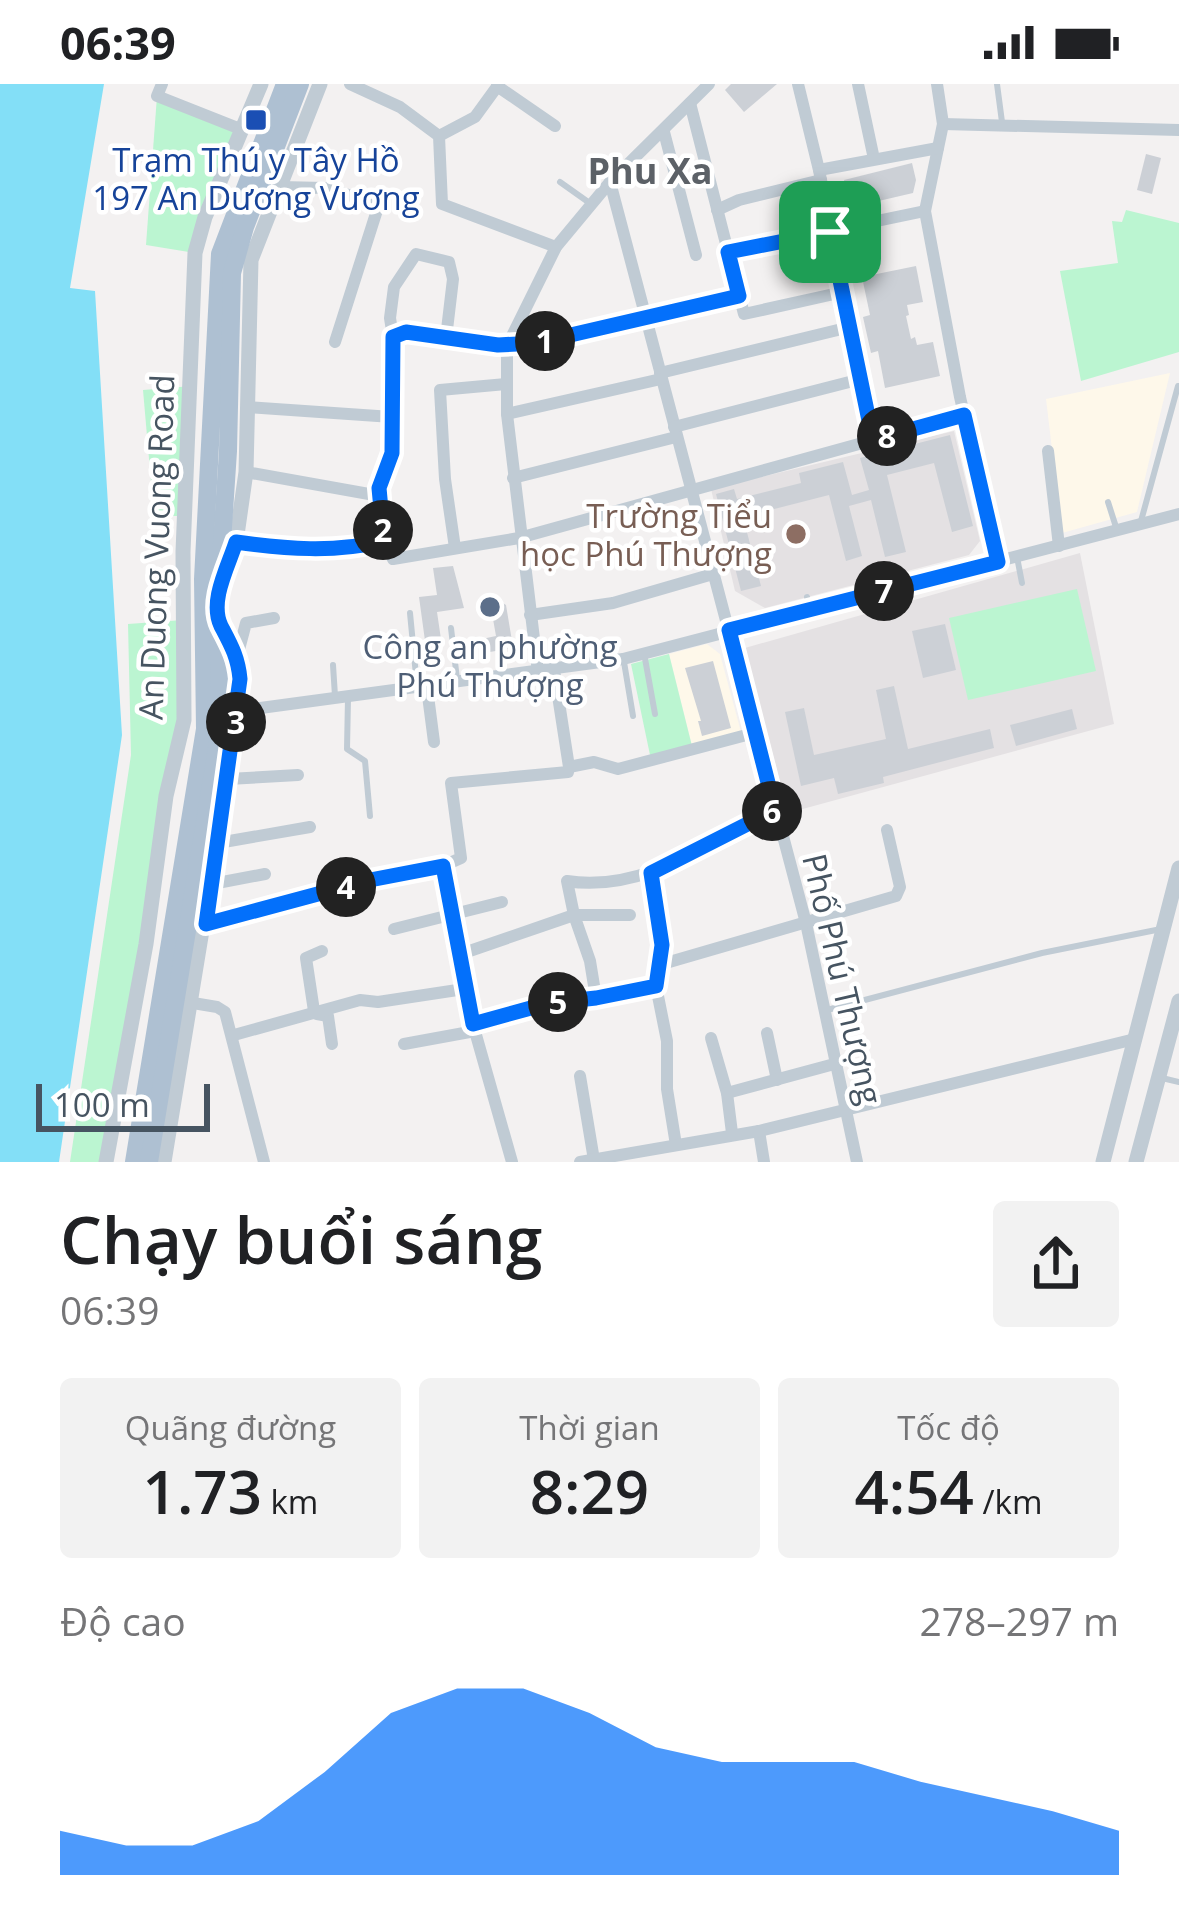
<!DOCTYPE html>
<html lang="vi">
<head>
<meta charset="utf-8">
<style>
	body { margin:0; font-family:"Open Sans",sans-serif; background:#f2f2f2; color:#202124; height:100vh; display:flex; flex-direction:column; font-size:45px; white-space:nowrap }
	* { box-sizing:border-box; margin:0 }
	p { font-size:39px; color:#757577 }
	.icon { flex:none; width:66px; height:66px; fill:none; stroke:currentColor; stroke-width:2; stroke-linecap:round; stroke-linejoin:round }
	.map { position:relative; height:1078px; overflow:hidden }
	.side { display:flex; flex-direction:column; background:#fff; flex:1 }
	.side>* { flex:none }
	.scale { position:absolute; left:36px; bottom:30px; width:174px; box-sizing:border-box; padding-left:12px; border:6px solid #465461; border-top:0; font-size:33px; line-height:42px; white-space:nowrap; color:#465461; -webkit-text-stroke:9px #fff; paint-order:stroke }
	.pin { position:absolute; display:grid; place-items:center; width:102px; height:102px; color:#fff; margin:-51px; border-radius:24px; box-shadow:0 6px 18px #0006 }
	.km { position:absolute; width:60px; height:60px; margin:-30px; border-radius:50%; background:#222; color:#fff; font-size:33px; line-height:60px; text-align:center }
	.round { display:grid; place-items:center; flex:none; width:126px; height:126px; border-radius:12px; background:#f2f2f2 }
	.overview { display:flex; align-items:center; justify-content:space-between; height:204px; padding:0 60px }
	h1 { font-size:66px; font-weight:600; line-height:90px }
	.metrics { display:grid; grid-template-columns:repeat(3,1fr); gap:18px; height:204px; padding:12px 60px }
	.metrics div { display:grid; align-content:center; border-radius:12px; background:#f2f2f2; text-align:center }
	.metrics b { font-size:60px; font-weight:600 }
	.metrics small { font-size:33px; font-weight:400 }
	.metrics p { font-size:33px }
	.chart { height:336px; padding:24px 60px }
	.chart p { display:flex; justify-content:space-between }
	.chart svg { width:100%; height:216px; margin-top:12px; fill:#0370fb; opacity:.7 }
	.status { display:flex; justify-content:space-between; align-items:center; height:84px; padding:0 60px; background:#fff; direction:ltr }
	.status svg { height:33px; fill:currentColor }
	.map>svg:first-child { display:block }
</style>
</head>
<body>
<div class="status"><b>06:39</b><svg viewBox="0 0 49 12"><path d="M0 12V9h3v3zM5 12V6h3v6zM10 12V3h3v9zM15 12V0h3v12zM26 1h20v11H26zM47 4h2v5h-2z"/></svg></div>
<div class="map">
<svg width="1179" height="1078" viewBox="0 0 1179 1078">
	<rect width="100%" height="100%" fill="#f3f1f1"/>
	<g fill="#fef8ea">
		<polygon points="1170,289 1137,428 1062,449 1046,315"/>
		<polygon points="707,560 720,570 741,648 692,662 669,570"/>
	</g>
	<g fill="#e4e1e3">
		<polygon points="954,347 980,457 969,471 765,524 735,507 711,405"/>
		<polygon points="1080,469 1114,640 788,729 745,564"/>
	</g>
	<g fill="#bbf5d1">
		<polygon points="157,12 243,46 195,169 146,161"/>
		<polygon points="1126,126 1179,139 1179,268 1081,297 1060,187 1118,179 1112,137 1122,138"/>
		<polygon points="192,302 185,432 154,432 143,306"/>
		<polygon points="1077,505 1096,587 968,616 949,534"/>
		<polygon points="183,536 184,636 106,1078 70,1078 131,671 128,540"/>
		<polygon points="669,570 692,662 650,671 631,580"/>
	</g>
	<polygon fill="#83dff7" points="0,0 104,0 70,204 95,207 122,651 59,1078 0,1078"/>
	<g fill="#ccd0d6">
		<polygon points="731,0 777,0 744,28 725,6"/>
		<polygon points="1146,70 1161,74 1152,110 1137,106"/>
		<polygon points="912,79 916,96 913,109 857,122 856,118 849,120 844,96"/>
		<polygon points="916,182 923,218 907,221 909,231 906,232 911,255 915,253 917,261 933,258 940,292 885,304 878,267 871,269 863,233 870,231 862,193"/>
		<polygon points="950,351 973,442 952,448 934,379 887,391 906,468 885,473 871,416 849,422 862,472 846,477 829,411 743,433 761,502 741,507 716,410 734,405 737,415 801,399 799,389 843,378 852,411 869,406 860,374"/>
		<polygon points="453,482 464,524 437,528 442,562 426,564 419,513 437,511 433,484"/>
		<polygon points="498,516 506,521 512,557 507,565 484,569 482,555 496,552 490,518"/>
		<polygon points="945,540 956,586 923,594 912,547"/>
		<polygon points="713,577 731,644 702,652 698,637 701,637 685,584"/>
		<polygon points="894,602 908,665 990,645 994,664 883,693 884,699 838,710 834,694 801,702 785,628 804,624 814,671 886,655 876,606"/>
		<polygon points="1072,625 1077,645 1016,662 1010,641"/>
	</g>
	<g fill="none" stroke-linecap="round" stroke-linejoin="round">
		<g stroke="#c0cbd4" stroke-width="6">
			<polyline points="997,0 1002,38"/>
			<polyline points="560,98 591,120"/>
			<polyline points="393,253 406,248 507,262"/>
			<polyline points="1108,418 1116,443"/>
			<polyline points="1141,437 1178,302"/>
			<polyline points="1017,473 1022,499"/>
			<polyline points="807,513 811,525"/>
			<polyline points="410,529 417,602"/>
			<polyline points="451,544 457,595"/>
			<polyline points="644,569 655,630"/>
			<polyline points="624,578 633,632"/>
			<polyline points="333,581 335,612"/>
			<polyline points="348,614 347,665 365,677 370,732"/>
			<polyline points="827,926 1042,869 1161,845"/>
			<polyline points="1162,994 1179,998"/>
		</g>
		<g stroke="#c0cbd4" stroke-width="12">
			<polyline points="162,0 157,12 243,46"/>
			<polyline points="350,0 400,23 439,52 442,120 556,163"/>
			<polyline points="798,0 819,86 873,356"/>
			<polyline points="858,0 874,75"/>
			<polyline points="937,0 943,40 925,127 960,313 998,478"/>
			<polyline points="497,2 555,42"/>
			<polyline points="690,19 744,230 843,208"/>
			<polyline points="943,40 1179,46"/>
			<polyline points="664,48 696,171"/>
			<polyline points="439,52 475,33 499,0"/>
			<polyline points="819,86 938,64"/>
			<polyline points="610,98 806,839 857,1078"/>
			<polyline points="280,103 325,104 379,120 335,258"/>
			<polyline points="717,126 739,116 821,96"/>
			<polyline points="728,168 925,127"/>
			<polyline points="446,254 453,195 449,178 416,170 394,203 390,234 393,253 392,369 379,403 384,457 393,475 519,454 964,331"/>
			<polyline points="507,262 535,259 739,212"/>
			<polyline points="660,289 850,243"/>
			<polyline points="247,323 392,333"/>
			<polyline points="507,330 661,295"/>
			<polyline points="674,343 861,295"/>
			<polyline points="1048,367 1059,462"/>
			<polyline points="246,388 380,412"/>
			<polyline points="513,394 676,353"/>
			<path d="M236 458C286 465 333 469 384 457"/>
			<polyline points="455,464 445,395 440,306 506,300"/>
			<polyline points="530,531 613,519 713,490"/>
			<polyline points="237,573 246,539 274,534"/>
			<polyline points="554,586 569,683"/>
			<polyline points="538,588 507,330 507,262 556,163 610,98 709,0"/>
			<polyline points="427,604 434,658"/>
			<polyline points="238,627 623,575 1179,430"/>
			<polyline points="228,695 298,691"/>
			<polyline points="218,759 310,743"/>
			<polyline points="443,782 467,919 512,1078"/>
			<polyline points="651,789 661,861 656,902 667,957 667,1005 676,1061"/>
			<polyline points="212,800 265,790"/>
			<polyline points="206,840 371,796 443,782 461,774 451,699 568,688 569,683 594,678 618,685 754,649"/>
			<polyline points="394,845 502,818"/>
			<path d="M458 871 574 831 567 797C642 809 710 759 775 726"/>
			<polyline points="659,881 896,812 900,803 887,746"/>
			<polyline points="596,914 590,877 574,831 630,831"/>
			<polyline points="193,919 217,923 225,928 264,1078"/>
			<polyline points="314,927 306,874 322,867"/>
			<polyline points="317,930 328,932 332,960"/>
			<polyline points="473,940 549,919 656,902"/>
			<polyline points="767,949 777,996"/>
			<polyline points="234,951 360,916 378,918 464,905"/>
			<polyline points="711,954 727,1009 732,1049"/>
			<polyline points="404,960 475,947"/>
			<polyline points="580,992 594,1076"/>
			<polyline points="727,1009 838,979"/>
			<polyline points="759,1047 764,1078"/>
			<polyline points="580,1078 759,1047 1135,955"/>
		</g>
		<g stroke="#c0cbd4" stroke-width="15">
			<polyline points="222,496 236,458 246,388 251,176 320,0"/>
			<polyline points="106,1078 146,860 166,712 184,636 183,468 195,169 205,133 261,0"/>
			<polyline points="164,1078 238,627 237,573 219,538"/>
			<polyline points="1103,1078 1179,784"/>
			<polyline points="1136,1078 1179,917"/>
		</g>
		<g stroke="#aec0d2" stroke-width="18">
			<polyline points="200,838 211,806"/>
			<polyline points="134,1078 205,645 203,495 220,170 285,0"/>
			<polyline points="149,1078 220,646 219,504 228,367 232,189 245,143 300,0"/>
		</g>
	</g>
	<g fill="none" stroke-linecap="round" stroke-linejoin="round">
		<g stroke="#fff" stroke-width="24">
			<path id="route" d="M830 148 873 356 964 331 998 478 729 546 775 726 651 789 662 861 656 902 596 914 549 919 473 940 443 782 370 796 206 840 240 595C238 573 231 561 221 542 209 517 228 483 236 458 286 465 334 469 384 457L379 404 392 369 393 253 406 248 498 261 536 259 739 212 728 168Z"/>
		</g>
		<use href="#route" stroke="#0370fb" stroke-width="15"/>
	</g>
	<rect fill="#1a4fb4" stroke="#fff" stroke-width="4.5" x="244" y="24" width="24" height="24" rx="6"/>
	<circle fill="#8d6e63" stroke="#fff" stroke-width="4.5" cx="796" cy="450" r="12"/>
	<circle fill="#5c6f8a" stroke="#fff" stroke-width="4.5" cx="490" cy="523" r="12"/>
	<g text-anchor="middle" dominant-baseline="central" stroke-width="9" stroke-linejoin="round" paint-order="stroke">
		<g font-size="33" fill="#164399" stroke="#fff">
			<text x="256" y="75">Trạm Thú y Tây Hồ<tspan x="256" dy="38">197 An Dương Vương</tspan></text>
		</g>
		<g font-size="33" fill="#785e54" stroke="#fff" text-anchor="end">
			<text x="772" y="431">Trường Tiểu<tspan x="772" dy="38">học Phú Thượng</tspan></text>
		</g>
		<g font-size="33" fill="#465461" stroke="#fff">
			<text transform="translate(156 463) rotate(-88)">An Duong Vuong Road</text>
			<text transform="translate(843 895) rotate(77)">Phố Phú Thượng</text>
		</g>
		<g font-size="33" fill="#4e5e75" stroke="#fff">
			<text x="490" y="562">Công an phường<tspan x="490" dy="38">Phú Thượng</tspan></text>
		</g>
		<g font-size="36" font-weight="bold" fill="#5c6167" stroke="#fff">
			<text x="650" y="86">Phu Xa</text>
		</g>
	</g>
</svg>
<div class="scale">100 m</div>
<div class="pin" style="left:830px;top:148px;background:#1e9e55"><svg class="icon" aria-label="arrive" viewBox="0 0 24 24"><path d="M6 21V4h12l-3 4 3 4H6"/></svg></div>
<b class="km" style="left:545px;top:257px">1</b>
<b class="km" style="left:383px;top:446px">2</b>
<b class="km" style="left:236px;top:638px">3</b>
<b class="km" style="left:346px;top:803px">4</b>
<b class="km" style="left:558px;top:918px">5</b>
<b class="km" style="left:772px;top:727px">6</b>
<b class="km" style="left:884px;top:507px">7</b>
<b class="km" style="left:887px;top:352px">8</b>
</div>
<section class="side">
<div class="overview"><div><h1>Chạy buổi sáng</h1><p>06:39</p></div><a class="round"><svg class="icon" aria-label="share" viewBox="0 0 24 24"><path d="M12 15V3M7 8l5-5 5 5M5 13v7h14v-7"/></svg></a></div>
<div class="metrics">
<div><p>Quãng đường</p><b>1.73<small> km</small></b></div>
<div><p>Thời gian</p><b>8:29</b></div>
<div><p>Tốc độ</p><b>4:54<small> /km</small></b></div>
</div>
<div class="chart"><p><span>Độ cao</span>278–297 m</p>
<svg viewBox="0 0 160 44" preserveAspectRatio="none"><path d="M0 44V35L10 38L20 38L30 33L40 23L50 11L60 6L70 6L80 11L90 18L100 21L110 21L120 21L130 25L140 28L150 31L160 35V44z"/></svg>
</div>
</section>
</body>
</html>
